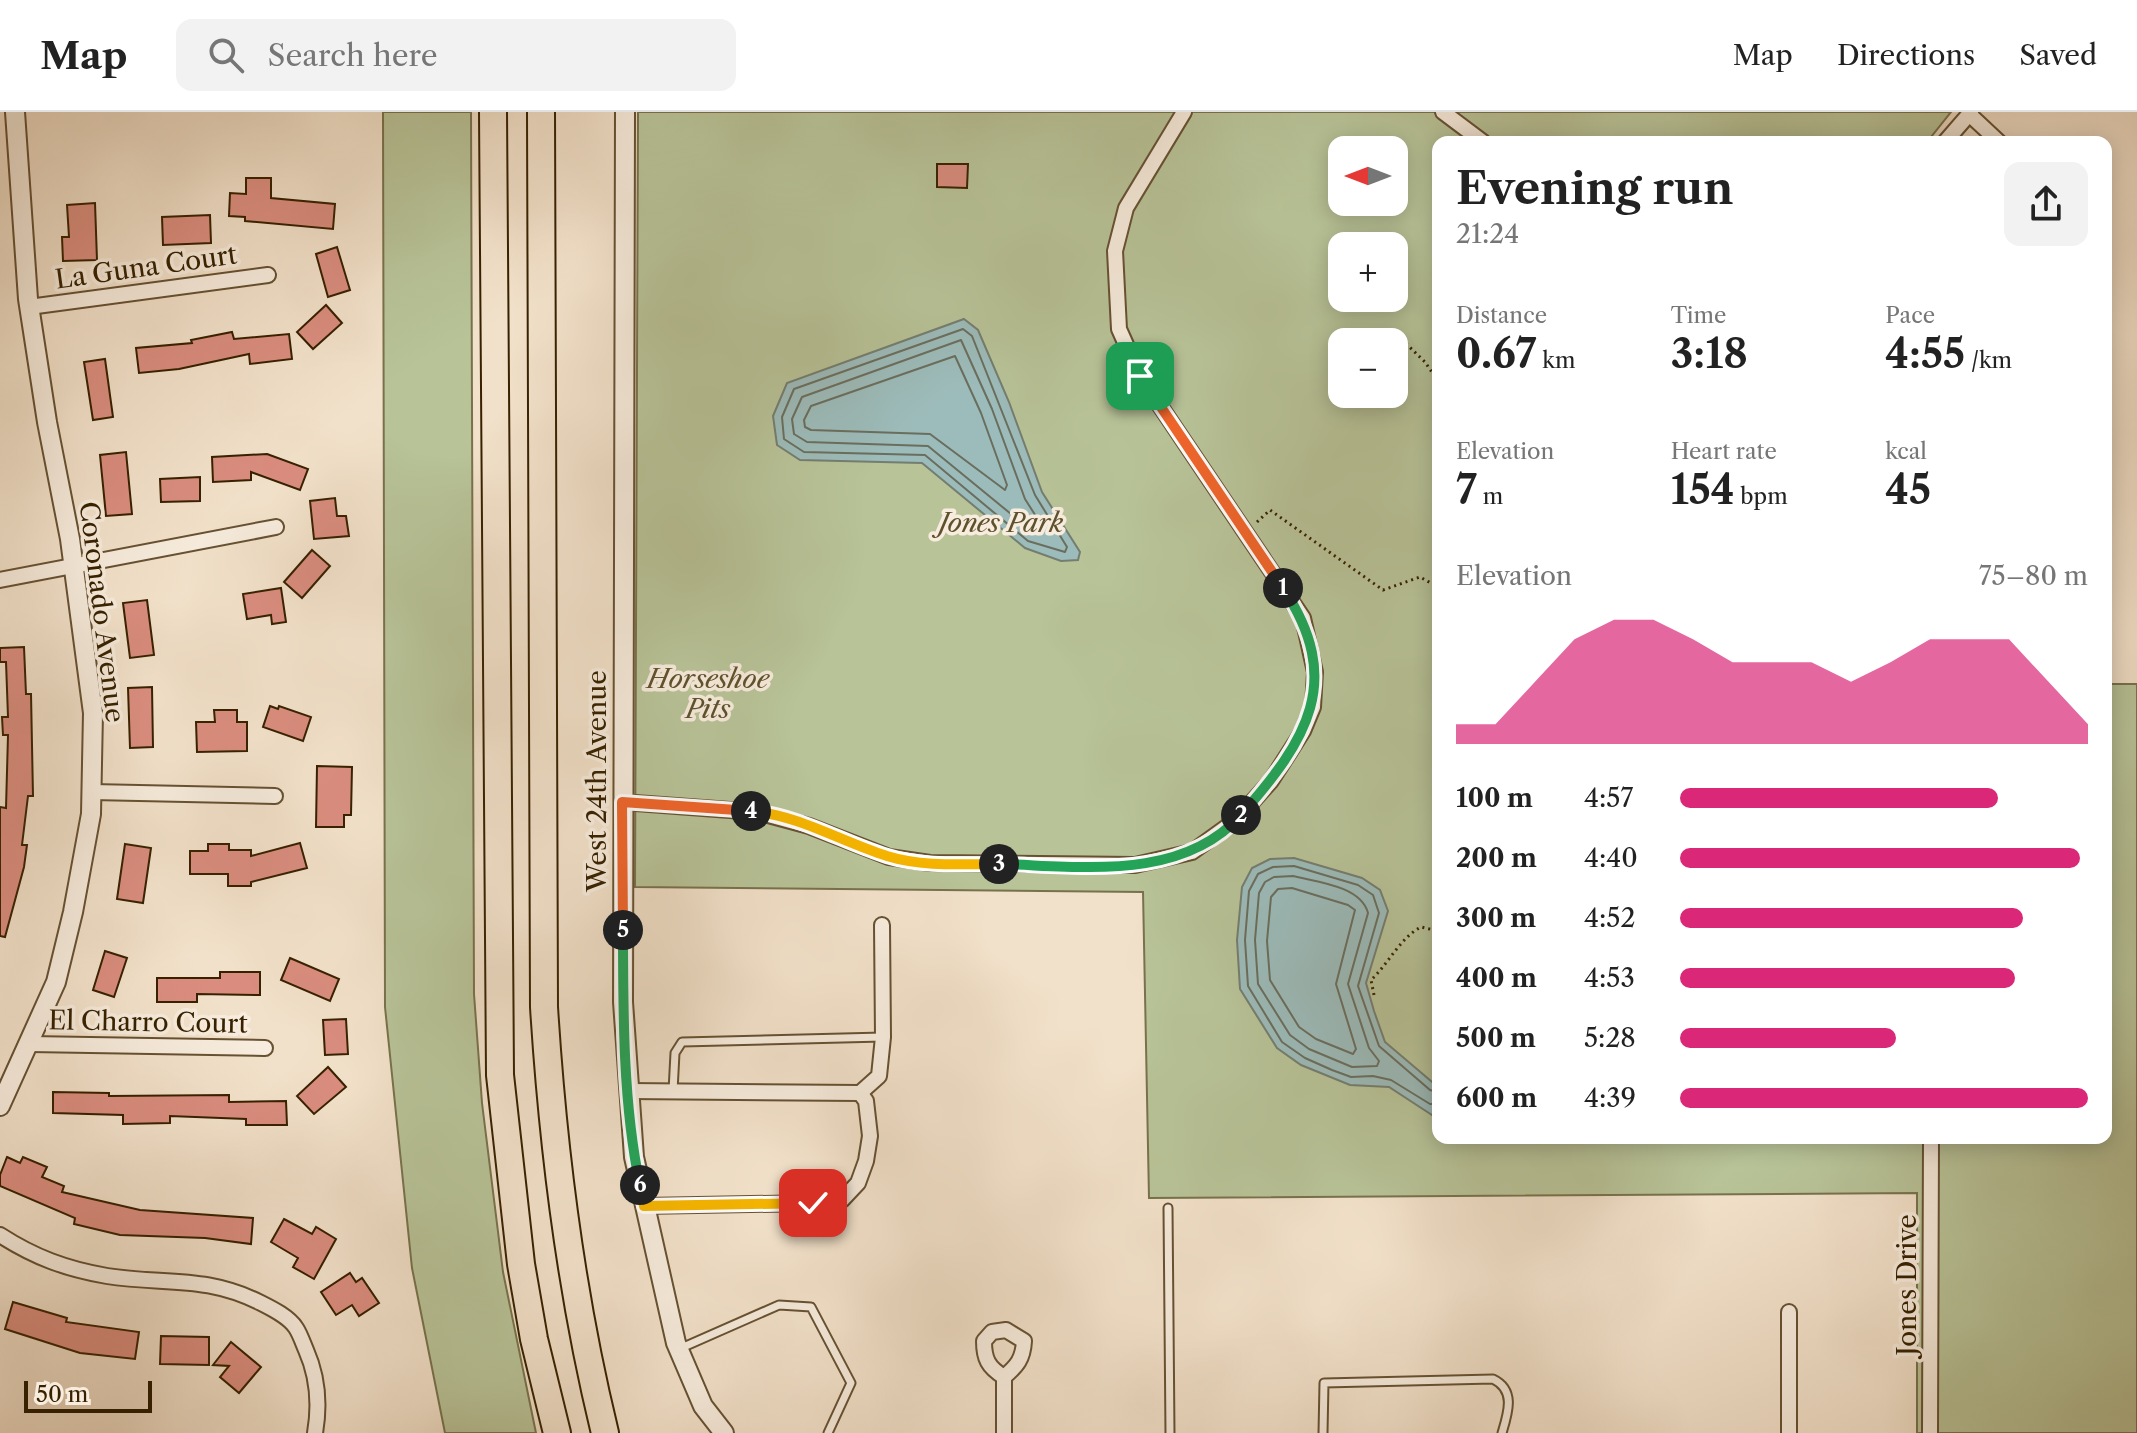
<!DOCTYPE html>
<html lang="en">
<head>
<meta charset="utf-8">
<style>
	body { margin:0; font-family:"Libre Caslon Text",serif; background:#f2f2f2; color:#222; height:100vh; display:flex; flex-direction:column; font-size:30px; white-space:nowrap }
	* { box-sizing:border-box; margin:0 }
	p { font-size:26px; color:#767676 }
	.icon { flex:none; width:44px; height:44px; fill:none; stroke:currentColor; stroke-width:2; stroke-linecap:round; stroke-linejoin:round }
	.map { position:relative; flex:1; overflow:hidden }
	.sheet { position:absolute; left:1432px; top:24px; width:680px; height:1008px; display:flex; flex-direction:column; background:#fff; border-radius:16px; box-shadow:0 4px 20px #0003 }
	.sheet>* { flex:none }
	.needle { width:52px; rotate:270deg }
	.fabs { position:absolute; left:1328px; top:24px; display:grid; gap:16px }
	.fabs a { display:grid; place-items:center; width:80px; height:80px; border-radius:16px; background:#fff; box-shadow:0 4px 20px #0003; font-size:40px }
	.scale { position:absolute; left:24px; bottom:20px; width:128px; box-sizing:border-box; padding-left:8px; border:4px solid #372100; border-top:0; font-size:22px; line-height:28px; white-space:nowrap; color:#372100; -webkit-text-stroke:6px #f7ecdd; paint-order:stroke }
	.pin { position:absolute; display:grid; place-items:center; width:68px; height:68px; color:#fff; margin:-34px; border-radius:16px; box-shadow:0 4px 12px #0006 }
	.km { position:absolute; width:40px; height:40px; margin:-20px; border-radius:50%; background:#222; color:#fff; font-size:22px; line-height:40px; text-align:center }
	.round { display:grid; place-items:center; flex:none; width:84px; height:84px; border-radius:16px; background:#f2f2f2 }
	.head { display:flex; align-items:center; justify-content:space-between; height:136px; padding:0 24px }
	h1 { font-size:44px; font-weight:700; line-height:60px }
	.stats { display:grid; grid-template-columns:repeat(3,1fr); gap:12px; height:136px; padding:8px 24px }
	.stats div { display:grid; align-content:center }
	.stats b { font-size:40px; font-weight:700 }
	.stats small { font-size:22px; font-weight:400 }
	.stats p { font-size:22px }
	.chart { height:224px; padding:16px 24px }
	.chart p { display:flex; justify-content:space-between }
	.chart svg { width:100%; height:144px; margin-top:8px; fill:#db2777; opacity:.7 }
	ul { padding:0 24px; list-style:none; font-size:26px }
	li { display:grid; grid-template-columns:128px 96px 1fr; align-items:center; height:60px }
	li i { height:20px; border-radius:10px; background:#db2777 }
	header { display:flex; align-items:center; gap:48px; box-sizing:border-box; height:112px; padding:0 40px; background:#fff; border-bottom:2px solid #e0e0e0 }
	header strong { font-size:38px }
	nav { display:flex; gap:44px; margin-inline-start:auto; font-size:28px }
	.search { width:560px; height:72px; background:#f2f2f2; display:flex; align-items:center; gap:20px; box-sizing:border-box; padding:0 28px; border-radius:16px; color:#767676; font-size:30px }
	.map>svg:first-child { display:block }
</style>
</head>
<body>
<header>
<strong>Map</strong>
<div class="search"><svg class="icon" aria-label="search" viewBox="0 0 24 24"><circle cx="10" cy="10" r="6"/><path d="M15 15l6 6"/></svg>Search here</div>
<nav><a>Map</a><a>Directions</a><a>Saved</a></nav>
</header>
<div class="map">
<svg width="2137" height="1321" viewBox="0 0 2137 1321">
	<rect width="100%" height="100%" fill="#f2e1ca"/>
	<filter id="stains"><feTurbulence type="fractalNoise" baseFrequency=".0025" numOctaves="4"/><feColorMatrix values="0 0 0 0 .2 0 0 0 0 .09 0 0 0 0 .02 0 0 0 .5 -.17"/></filter>
	<radialGradient id="worn" r=".72"><stop offset=".6" stop-color="#630" stop-opacity="0"/><stop offset="1" stop-color="#630" stop-opacity=".3"/></radialGradient>
	<g fill="#b8c398" stroke="#78724c" stroke-width="2" fill-rule="evenodd">
		<polygon points="383,0 471,0 474,882 482,991 503,1160 536,1321 445,1321 412,1156 385,895"/>
		<path d="M638 0H1951L1927 30H1438V1026H2106V572H2137V1321H1917V1081L1149 1086 1143 780 635 775ZM1342 38H1394V90H1342ZM1342 134H1394V186H1342ZM1342 230H1394V282H1342Z"/>
	</g>
	<g fill="#9cbcbb" stroke="#747e70" stroke-width="2">
		<polygon points="964,207 978,218 1009,290 1042,380 1080,440 1078,448 1061,449 1025,436 922,351 800,348 777,333 773,304 787,271"/>
		<polygon points="1294,746 1362,766 1380,778 1388,799 1366,871 1374,899 1385,930 1438,975 1438,997 1432,1003 1389,975 1350,973 1301,953 1277,936 1240,877 1237,828 1242,775 1252,756 1270,747"/>
	</g>
	<g fill="none" stroke-linecap="round" stroke-linejoin="round">
		<g stroke="#6a6e5e" stroke-width="2">
			<polygon points="963,217 972,224 1035,383 1067,435 1065,440 1028,429 925,343 804,340 784,327 782,305 794,277"/>
			<polygon points="961,228 992,297 1025,387 1044,417 1041,422 1033,420 928,334 807,330 794,322 792,307 802,285"/>
			<polygon points="955,244 981,301 1007,373 1005,378 930,322 811,318 805,315 804,308 811,294"/>
			<path d="M1293 764C1317 770 1361 774 1368 801L1348 872 1369 936 1379 949 1377 954 1352 955 1309 937 1290 923 1258 872 1255 828 1259 781 1265 770 1274 765Z"/>
			<polygon points="1292,776 1348,793 1355,798 1336,872 1356,937 1353,942 1316,927 1299,915 1270,868 1267,829 1271,785 1278,777"/>
			<polyline points="1438,980 1430,978 1379,934 1358,874 1379,801 1373,783 1358,773 1294,754 1273,755 1258,762 1249,779 1245,828 1248,874 1282,930 1305,946 1332,958 1351,965 1373,964 1391,968 1430,992 1438,992"/>
		</g>
	</g>
	<g fill="#da8d7f" stroke="#372100" stroke-width="2">
		<polygon points="937,52 968,52 967,76 937,75"/>
		<polygon points="246,66 271,66 271,86 335,92 333,117 245,109 245,105 229,104 230,81 246,82"/>
		<polygon points="95,91 97,148 63,149 62,125 69,125 67,93"/>
		<polygon points="210,103 211,131 163,133 162,105"/>
		<polygon points="337,135 350,178 328,185 316,142"/>
		<polygon points="326,193 342,211 313,237 297,220"/>
		<polygon points="232,220 234,227 289,222 292,247 250,252 249,242 179,257 139,261 136,236 192,231 191,228"/>
		<polygon points="105,247 113,305 93,308 84,250"/>
		<polygon points="126,340 132,402 106,404 100,343"/>
		<polygon points="267,342 308,357 300,378 251,360 251,368 213,370 212,345"/>
		<polygon points="200,365 200,389 161,390 160,367"/>
		<polygon points="335,386 337,404 346,404 349,424 314,427 310,389"/>
		<polygon points="312,438 330,454 302,486 284,470"/>
		<polygon points="281,476 286,510 272,512 271,503 247,507 243,482"/>
		<polygon points="147,488 154,543 130,546 123,491"/>
		<polygon points="24,535 26,582 31,582 33,684 28,684 22,733 27,733 24,755 5,825 0,824 0,695 6,696 8,623 3,623 2,605 8,605 6,550 0,550 0,536"/>
		<polygon points="152,575 153,635 130,636 128,576"/>
		<polygon points="270,594 278,597 279,594 311,605 303,629 263,615"/>
		<polygon points="214,598 237,598 237,610 247,610 247,639 197,640 196,610 215,610"/>
		<polygon points="317,654 352,655 351,703 344,703 344,715 316,715"/>
		<polygon points="300,731 307,756 251,770 251,774 228,774 228,762 190,762 190,739 208,739 208,732 229,732 229,738 251,738 251,744"/>
		<polygon points="125,732 151,736 143,791 117,787"/>
		<polygon points="105,839 127,846 114,885 93,878"/>
		<polygon points="290,846 339,867 330,889 281,868"/>
		<polygon points="220,860 260,860 260,883 197,882 197,890 157,890 157,866 220,866"/>
		<polygon points="346,907 348,942 325,943 323,908"/>
		<polygon points="328,955 346,975 314,1002 297,984"/>
		<polygon points="53,980 109,981 109,984 229,983 229,990 286,989 287,1013 246,1013 246,1007 170,1004 170,1011 123,1012 123,1003 53,1001"/>
		<polygon points="7,1045 20,1051 23,1045 47,1055 42,1065 64,1074 62,1080 140,1098 253,1106 251,1132 205,1126 120,1123 74,1112 75,1106 0,1074 0,1063"/>
		<polygon points="284,1107 312,1122 316,1115 336,1127 314,1167 293,1155 298,1146 271,1130"/>
		<polygon points="350,1161 356,1170 362,1166 379,1191 359,1204 352,1193 336,1203 321,1180"/>
		<polygon points="13,1190 67,1206 66,1210 139,1220 135,1247 80,1241 5,1217"/>
		<polygon points="161,1224 209,1225 209,1253 160,1252"/>
		<polygon points="231,1230 261,1255 239,1281 220,1265 229,1254 213,1253"/>
	</g>
	<g fill="none" stroke-linecap="round" stroke-linejoin="round">
		<g stroke="#665132" stroke-width="11">
			<g id="service">
				<polyline points="673,979 675,941 682,930 883,925"/>
				<polyline points="1168,1096 1170,1321"/>
				<polyline points="679,1237 779,1193 811,1195 851,1271 828,1321"/>
				<path d="M1323 1321 1324 1271 1493 1267C1516 1278 1508 1301 1502 1321"/>
			</g>
		</g>
		<g stroke="#665132" stroke-width="18">
			<g id="minor">
				<polyline points="1443,0 1483,30"/>
				<polyline points="1969,2 1999,30"/>
				<polyline points="1945,30 1971,0"/>
				<polyline points="29,195 268,163"/>
				<polyline points="0,468 276,415"/>
				<polyline points="92,680 275,684"/>
				<polyline points="622,690 757,700 809,714 889,745 930,751 1135,753 1192,740 1235,709 1271,669 1303,619 1313,595 1315,560 1303,506 1140,264 1119,217 1115,139 1126,96 1184,0"/>
				<polyline points="30,932 265,936"/>
				<polyline points="629,979 860,981 879,964 883,925 882,813"/>
				<polyline points="644,1094 813,1091 842,1088 858,1071 866,1049 870,1024 866,989 860,981"/>
				<path d="M0 1123C34 1145 66 1157 107 1164 165 1173 205 1163 261 1191 273 1197 289 1205 296 1216 300 1222 303 1231 306 1238 318 1265 320 1292 315 1321"/>
				<path d="M1006 1218 1024 1229C1023 1247 1017 1254 1004 1265 988 1255 984 1247 984 1229L992 1220Z"/>
				<polyline points="1004,1321 1004,1265"/>
				<polyline points="1789,1321 1789,1200"/>
				<polyline points="1930,1321 1931,1026"/>
			</g>
		</g>
		<g stroke="#665132" stroke-width="22">
			<g id="tertiary">
				<polyline points="625,0 623,890 634,1045 676,1231 703,1294 724,1321"/>
				<polyline points="0,994 56,870 73,800 91,702 93,601 70,427 47,310 28,187 15,0"/>
			</g>
		</g>
		<g stroke="#372100" stroke-width="30">
			<g id="motorway">
				<polyline points="493,0 500,963 521,1152 534,1227 557,1321"/>
				<path d="M541 0 544 895C553 1038 571 1182 605 1321"/>
			</g>
		</g>
		<g stroke="#372100" stroke-width="3" stroke-dasharray="2 4" stroke-linecap="butt">
			<polyline points="1393,219 1425,250 1438,269"/>
			<polyline points="1257,410 1270,398 1383,478 1420,465 1438,475"/>
			<path d="M1374 883 1371 868C1389 851 1400 826 1421 815L1438 819"/>
		</g>
		<use href="#service" stroke="#f7ecdd" stroke-width="7"/>
		<use href="#minor" stroke="#f7ecdd" stroke-width="14"/>
		<use href="#tertiary" stroke="#f7ecdd" stroke-width="18"/>
		<use href="#motorway" stroke="#f2e1ca" stroke-width="26"/>
	</g>
	<g fill="none" stroke-linecap="round" stroke-linejoin="round">
		<g stroke="#fff" stroke-width="16">
			<polyline id="split-1" points="1140,264 1283,476"/>
		</g>
		<g stroke="#fff" stroke-width="16">
			<path id="split-2" d="M1241 703C1307 628 1345 569 1283 476"/>
		</g>
		<g stroke="#fff" stroke-width="16">
			<path id="split-3" d="M999 752C1080 754 1181 770 1241 703"/>
		</g>
		<g stroke="#fff" stroke-width="16">
			<path id="split-4" d="M751 699C798 703 842 730 887 744 922 755 963 752 999 752"/>
		</g>
		<g stroke="#fff" stroke-width="16">
			<polyline id="split-5" points="623,818 622,690 751,699"/>
		</g>
		<g stroke="#fff" stroke-width="16">
			<path id="split-6" d="M623 818C623 899 623 994 640 1073"/>
		</g>
		<g stroke="#fff" stroke-width="16">
			<polyline id="split-7" points="640,1073 644,1094 813,1091"/>
		</g>
		<use href="#split-1" stroke="#f0652b" stroke-width="10"/>
		<use href="#split-2" stroke="#22a559" stroke-width="10"/>
		<use href="#split-3" stroke="#22a559" stroke-width="10"/>
		<use href="#split-4" stroke="#f5b400" stroke-width="10"/>
		<use href="#split-5" stroke="#f0652b" stroke-width="10"/>
		<use href="#split-6" stroke="#22a559" stroke-width="10"/>
		<use href="#split-7" stroke="#f5b400" stroke-width="10"/>
	</g>
	<g text-anchor="middle" dominant-baseline="central" stroke-width="7" stroke-linejoin="round" paint-order="stroke">
		<g font-size="26" fill="#372100" stroke="#f7ecdd">
			<text transform="translate(146 155) rotate(-8)">La Guna Court</text>
			<text transform="translate(102 500) rotate(83)">Coronado Avenue</text>
			<text transform="translate(597 669) rotate(-90)">West 24th Avenue</text>
			<text transform="translate(148 910) rotate(1)">El Charro Court</text>
			<text transform="translate(1907 1173) rotate(-90)">Jones Drive</text>
		</g>
		<g font-size="26" font-style="italic" fill="#5e522e" stroke="#f7ecdd">
			<text x="1001" y="411">Jones Park</text>
			<text x="708" y="567">Horseshoe<tspan x="708" dy="30">Pits</tspan></text>
		</g>
	</g>
	<rect width="100%" height="100%" filter="url(#stains)"/>
	<rect width="100%" height="100%" fill="url(#worn)"/>
</svg>
<div class="fabs">
<a><svg class="needle" viewBox="-14 -14 28 28"><path d="M0-13l5 13h-10z" fill="#e53935"/><path d="M0 13l5-13h-10z" fill="#767676"/></svg></a>
<a>+</a>
<a>−</a>
</div>
<div class="scale">50 m</div>
<div class="pin" style="left:1140px;top:264px;background:#1e9e55"><svg class="icon" aria-label="arrive" viewBox="0 0 24 24"><path d="M6 21V4h12l-3 4 3 4H6"/></svg></div>
<div class="pin" style="left:813px;top:1091px;background:#d93025"><svg class="icon" aria-label="check" viewBox="0 0 24 24"><path d="M5 12l5 5 9-10"/></svg></div>
<b class="km" style="left:1283px;top:476px">1</b>
<b class="km" style="left:1241px;top:703px">2</b>
<b class="km" style="left:999px;top:752px">3</b>
<b class="km" style="left:751px;top:699px">4</b>
<b class="km" style="left:623px;top:818px">5</b>
<b class="km" style="left:640px;top:1073px">6</b>
<section class="sheet">
<div class="head"><div><h1>Evening run</h1><p>21:24</p></div><a class="round"><svg class="icon" aria-label="share" viewBox="0 0 24 24"><path d="M12 15V3M7 8l5-5 5 5M5 13v7h14v-7"/></svg></a></div>
<div class="stats">
<div><p>Distance</p><b>0.67<small> km</small></b></div>
<div><p>Time</p><b>3:18</b></div>
<div><p>Pace</p><b>4:55<small> /km</small></b></div>
</div>
<div class="stats">
<div><p>Elevation</p><b>7<small> m</small></b></div>
<div><p>Heart rate</p><b>154<small> bpm</small></b></div>
<div><p>kcal</p><b>45</b></div>
</div>
<div class="chart"><p><span>Elevation</span>75–80 m</p>
<svg viewBox="0 0 160 44" preserveAspectRatio="none"><path d="M0 44V38L10 38L20 25L30 12L40 6L50 6L60 12L70 19L80 19L90 19L100 25L110 19L120 12L130 12L140 12L150 25L160 38V44z"/></svg>
</div>
<ul>
<li><b>100 m</b>4:57<i style="width:78%"></i></li>
<li><b>200 m</b>4:40<i style="width:98%"></i></li>
<li><b>300 m</b>4:52<i style="width:84%"></i></li>
<li><b>400 m</b>4:53<i style="width:82%"></i></li>
<li><b>500 m</b>5:28<i style="width:53%"></i></li>
<li><b>600 m</b>4:39<i style="width:100%"></i></li>
</ul>
</section>
</div>
</body>
</html>
